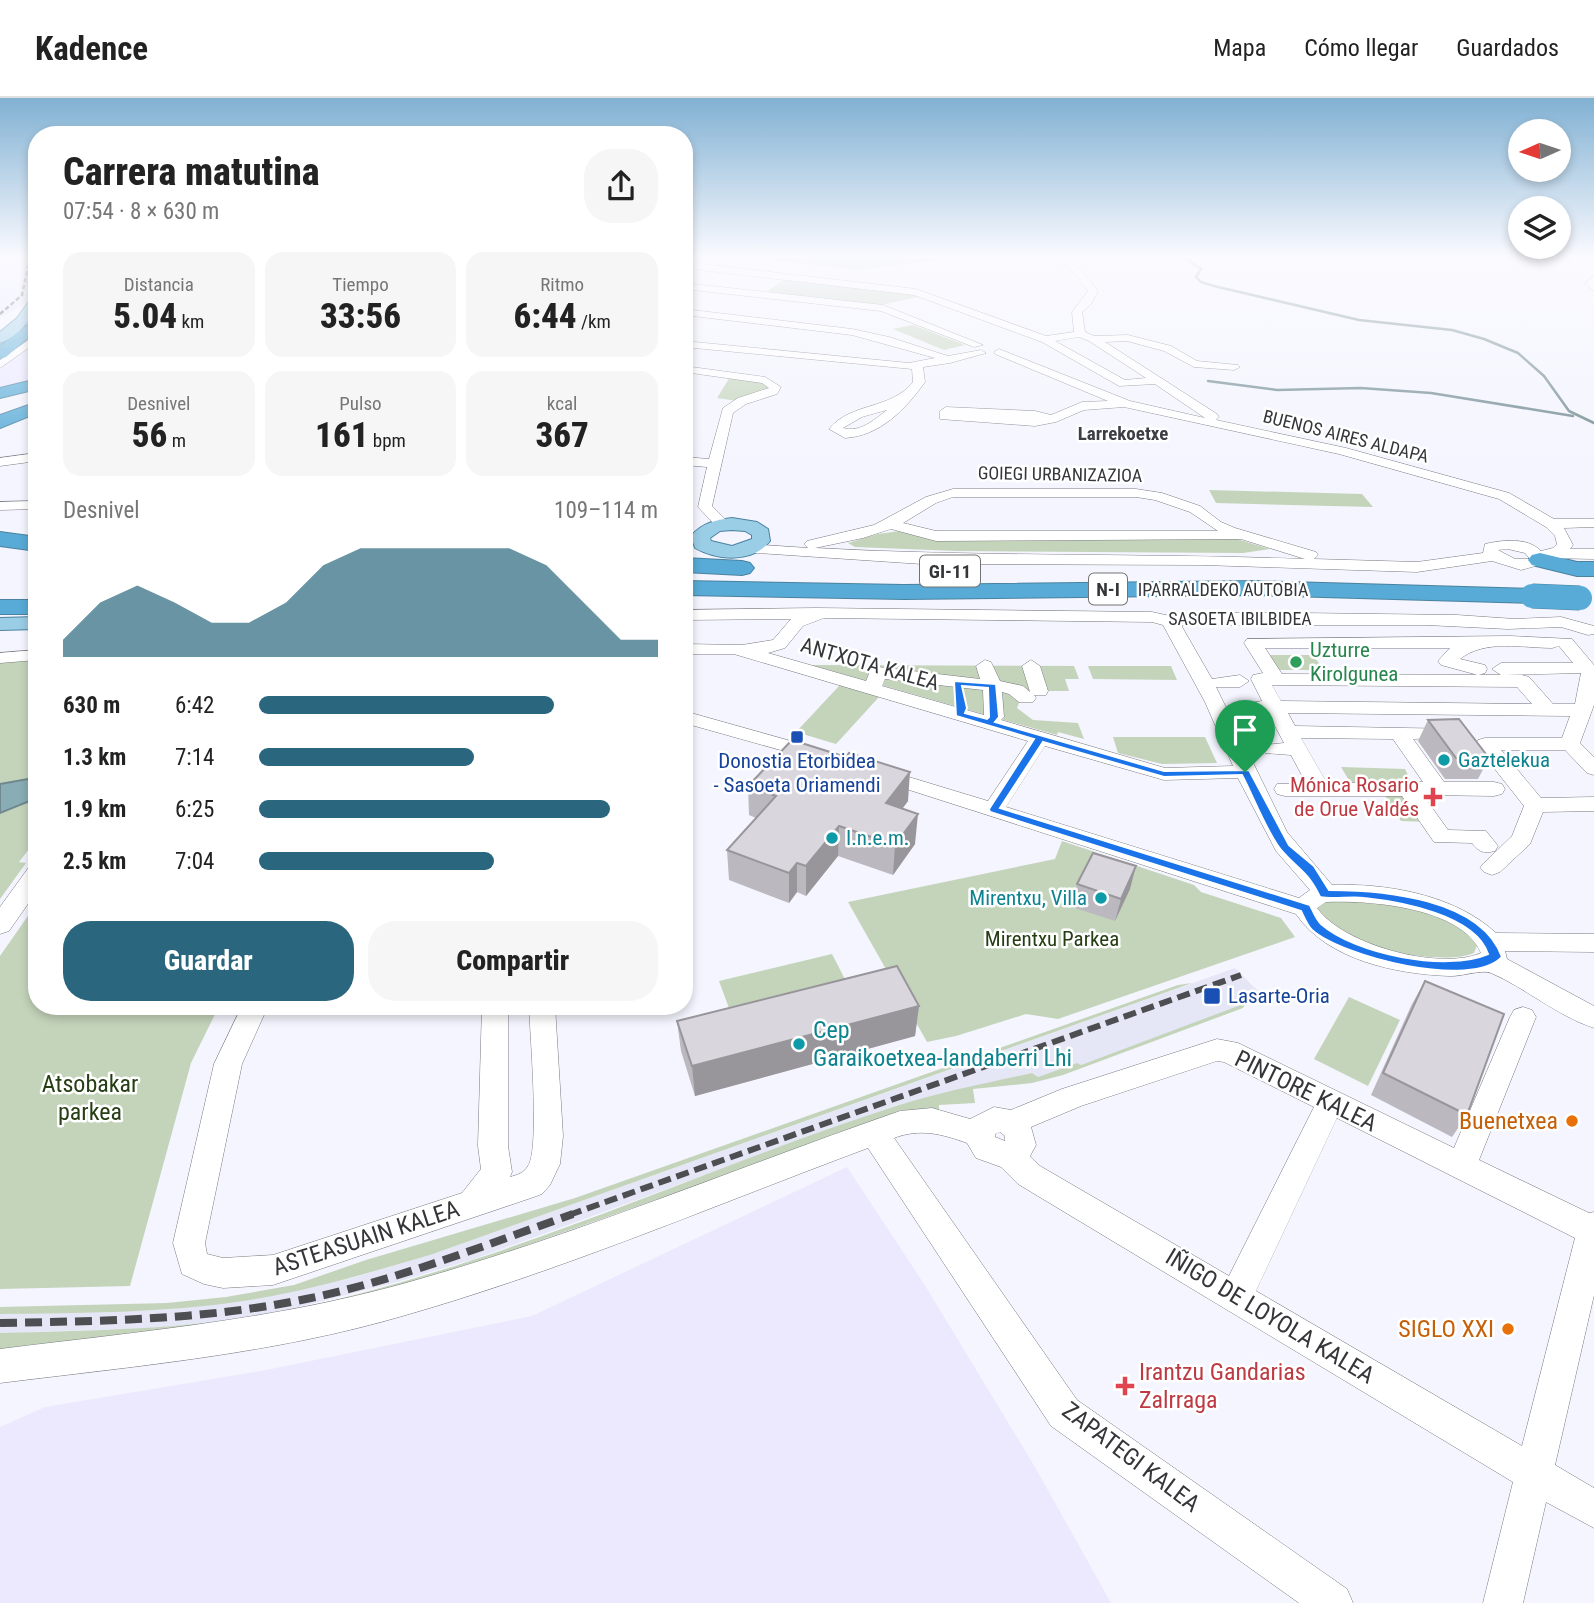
<!DOCTYPE html>
<html lang="es">
<head>
<meta charset="utf-8">
<style>
	body { margin:0; font-family:"Roboto Condensed",sans-serif; background:#f6f6f6; color:#222; height:100vh; display:flex; flex-direction:column; font-size:26px; white-space:nowrap }
	* { box-sizing:border-box; margin:0 }
	p { font-size:23px; color:#767676 }
	.icon { flex:none; width:38px; height:38px; fill:none; stroke:currentColor; stroke-width:2; stroke-linecap:round; stroke-linejoin:round }
	.map { position:relative; flex:1; overflow:hidden }
	.details { position:absolute; left:28px; top:28px; width:665px; height:889px; display:flex; flex-direction:column; background:#fff; border-radius:28px; box-shadow:0 4px 10px #0003 }
	.details>* { flex:none }
	.needle { width:46px; rotate:267deg }
	.fabs { position:absolute; left:1508px; top:21px; display:grid; gap:14px }
	.fabs a { display:grid; place-items:center; width:63px; height:63px; border-radius:50%; background:#fff; box-shadow:0 4px 10px #0003; font-size:35px }
	.pin { position:absolute; display:grid; place-items:center; width:60px; height:60px; color:#fff; margin:-72px -30px; border-radius:50% 50% 50% 0; rotate:-45deg; box-shadow:0 0 7px #0007 }
	.pin .icon { rotate:45deg }
	.round { display:grid; place-items:center; flex:none; width:74px; height:74px; border-radius:28px; background:#f6f6f6 }
	.headline { display:flex; align-items:center; justify-content:space-between; height:119px; padding:0 35px }
	h1 { font-size:38px; font-weight:800; line-height:52px }
	.figures { display:grid; grid-template-columns:repeat(3,1fr); gap:10px; height:119px; padding:7px 35px }
	.figures div { display:grid; align-content:center; border-radius:18px; background:#f6f6f6; text-align:center }
	.figures b { font-size:35px; font-weight:800 }
	.figures small { font-size:19px; font-weight:400 }
	.figures p { font-size:19px }
	.chart { height:196px; padding:14px 35px }
	.chart p { display:flex; justify-content:space-between }
	.chart svg { width:100%; height:126px; margin-top:7px; fill:#2a677e; opacity:.7 }
	.action { display:flex; gap:14px; margin-top:auto; padding:14px 35px }
	.action a { flex:1; height:80px; border-radius:28px; background:#2a677e; color:#fff; font-size:28px; font-weight:800; line-height:80px; text-align:center }
	.action a+a { background:#f6f6f6; color:#222 }
	ul { padding:0 35px; list-style:none; font-size:23px }
	li { display:grid; grid-template-columns:112px 84px 1fr; align-items:center; height:52px }
	li i { height:18px; border-radius:9px; background:#2a677e }
	header { display:flex; align-items:center; gap:42px; box-sizing:border-box; height:98px; padding:0 35px; background:#fff; border-bottom:2px solid #e0e0e0 }
	header strong { font-size:33px }
	nav { display:flex; gap:38px; margin-inline-start:auto; font-size:24px }
	.map>svg:first-child { display:block }
</style>
</head>
<body>
<header>
<strong>Kadence</strong>
<nav><a>Mapa</a><a>Cómo llegar</a><a>Guardados</a></nav>
</header>
<div class="map">
<svg width="1594" height="1505" viewBox="0 0 1594 1505">
	<rect width="100%" height="100%" fill="#f4f5fe"/>
	<g fill="#ece9ff">
		<polygon points="25,158 15,200 0,213 0,161"/>
		<polygon points="37,230 37,283 0,289 0,260"/>
		<polygon points="847,1069 926,1189 1035,1369 1111,1505 0,1505 0,1329 45,1309 266,1272 532,1218"/>
	</g>
	<g fill="#e5e7f7">
		<polygon points="25,158 37,158 37,180 34,191 27,204 0,220 0,213 13,204 18,195"/>
		<polygon points="1235,870 1264,899 1081,967 1077,965 1038,979 1032,975 895,1008 474,1161 397,1184 275,1215 226,1223 157,1230 0,1235 0,1216 132,1213 244,1203 352,1180 430,1157"/>
	</g>
	<g fill="#c4d4ba">
		<polygon points="734,158 936,158 934,159 937,162 860,172"/>
		<polygon points="785,181 892,192 923,198 880,207 766,194"/>
		<polygon points="913,227 965,247 944,252 893,231"/>
		<polygon points="730,279 767,285 770,291 737,303 717,300"/>
		<polygon points="1209,392 1362,396 1373,409 1216,405"/>
		<polygon points="908,432 1237,441 1270,451 1243,455 957,453 855,449 848,445 878,436"/>
		<polygon points="1269,557 1313,557 1324,572 1278,572"/>
		<polygon points="37,562 37,741 19,764 26,765 0,801 0,565"/>
		<polygon points="811,567 1074,568 1079,581 1065,581 1069,593 1038,593 1019,605 1017,610 1033,622 1078,625 1084,641 1058,634 1057,637"/>
		<polygon points="1088,568 1171,568 1177,582 1093,581"/>
		<polygon points="840,587 879,599 836,646 796,634"/>
		<polygon points="1113,639 1205,639 1217,665 1162,666 1118,655"/>
		<polygon points="1341,669 1405,671 1431,724 1401,723 1379,688 1350,684"/>
		<polygon points="1062,743 1194,787 1201,794 1281,820 1295,839 1058,921 1026,916 956,938 927,944 848,804 1055,761"/>
		<path d="M1328 802C1369 803 1456 806 1477 847L1474 855C1447 867 1368 853 1343 836 1333 829 1323 820 1314 812Z"/>
		<polygon points="37,805 37,908 219,908 191,965 130,1188 0,1191 0,858"/>
		<polygon points="832,856 850,891 733,921 719,883"/>
		<path d="M1192 885 430 1157C369 1175 308 1193 244 1203 164 1215 81 1215 0 1216V1209L167 1205 226 1199 294 1187 366 1162 575 1100 1178 887Z"/>
		<polygon points="1349,899 1400,922 1368,988 1314,961"/>
		<path d="M1246 905 1243 910 1063 977 1032 985 973 991 975 1005 939 1007V1012H901L820 1044 425 1183 289 1218 0 1254V1235C92 1232 183 1232 274 1215 489 1174 689 1075 896 1008 941 994 987 985 1032 975L1038 979 1077 965 1081 967Z"/>
	</g>
	<polygon fill="#88adb4" stroke="#6f898f" stroke-width="2" points="28,681 37,681 37,700 0,715 0,686"/>
	<g fill="none" stroke-linecap="round" stroke-linejoin="round">
		<g stroke="#6f898f" stroke-width="2.5">
			<polyline points="1170,158 1186,161 1201,171 1196,179 1201,184 1214,188 1359,222 1452,232 1484,241 1518,255 1544,278 1569,313 1594,325"/>
			<polyline points="1208,283 1277,292 1361,290 1431,295 1573,318"/>
		</g>
		<g stroke="#797a81" stroke-width="1">
			<g id="minor">
				<path d="M1049 158C1072 158 1085 176 1098 193L1091 206 1082 214 1085 234 1094 238 1128 237 1171 248 1197 263 1238 267 1240 269 1234 272 1194 269 1164 253 1127 243 1105 244 1217 316 1219 319 1216 322 1346 350 1509 395 1554 421H1594V429L1564 430 1573 447 1570 451H1594V461L1546 460V465L1521 472 1492 463 1417 474 1203 467 922 466 743 454 741 451 743 448 749 446 808 450 804 446 807 443 874 427 926 399 953 391H1136L1162 395 1200 408 1221 424 1235 430 1316 454 1318 457 1314 461 1417 464 1483 455 1485 446C1502 442 1528 439 1541 453L1553 450 1557 446 1555 438 1546 429 1499 401 1339 356 1124 309 1084 312 1056 324 1035 328 940 321V313L946 309 1035 313 1051 317 1082 304 1108 303 995 256 994 254 999 251 1130 303 1205 320 1155 286 1119 288 1042 244 914 197 684 170V164L916 191 1046 238 1074 234 1072 214 1088 193 1071 172ZM1079 239 1089 243 1146 280 1125 282 1055 243ZM953 399H1136L1155 402 1190 414 1218 433H936L903 425 936 405ZM891 431 936 443 1241 441 1305 461C1142 455 978 459 815 450L863 440ZM1508 451 1525 455 1530 461H1515L1498 452Z"/>
				<polygon points="1594,177 1594,193 1585,186"/>
				<polygon points="684,185 883,207 983,247 974,249 881,213 684,191"/>
				<path d="M684 211 852 231 889 239 948 258 981 252 986 255 950 265 923 269 925 284C906 311 880 338 845 340L829 331C851 304 891 312 913 284L912 271 684 249V243L909 265 935 260 852 237 684 217ZM887 312C874 322 860 335 843 330L862 319Z"/>
				<polygon points="37,236 37,244 0,270 0,262"/>
				<polygon points="684,268 765,279 781,289 777,296 746,306 733,315 712,408 731,427 728,430 718,430 698,409 707,369 684,367 684,359 709,361 723,310 738,300 769,290 762,285 684,274"/>
				<polygon points="37,355 37,363 0,368 0,360"/>
				<polygon points="37,403 37,411 0,412 0,404"/>
				<path d="M817 510 1152 514 1170 518 1205 515H1300L1457 517 1515 521 1561 519 1594 528V536L1588 537 1561 529 1508 531 1426 527H1181L1212 581 1240 577 1249 583 1240 589H1216L1287 734 1332 787C1387 785 1455 797 1496 835L1594 836V854L1505 853 1507 861 1594 908V930C1557 918 1526 890 1491 875 1481 871 1461 879 1449 878 1396 876 1327 862 1296 816L872 680 869 676 872 672 879 670 988 703 1028 643 734 556H684V546L742 547 773 542 791 521 684 522V512ZM824 520 1152 524 1163 527 1205 604 1233 668 1165 670 1001 622 1004 619 1002 594 1009 596 1019 604H1033L1036 600 1034 597H1046L1048 593 1040 568 1031 562 1022 568 1030 594 1023 588 1000 583 991 564 985 562 976 568 980 581 878 569 871 571 866 583 768 555 785 550 803 528ZM885 581 983 592 984 617 882 588ZM1045 648 1164 682 1238 680 1276 753 1310 792 1299 800 1006 709ZM1326 804C1368 802 1462 809 1481 855 1439 873 1343 847 1317 810Z"/>
				<path d="M1510 538 1572 541 1594 567V607L1580 645 1594 659V677L1587 675 1565 652H1501L1541 700 1594 699V713L1543 714 1530 746 1500 774 1492 777 1484 774 1480 769 1512 738 1524 708 1475 646 1478 642 1485 640H1562L1570 618 1288 615 1295 628 1458 631 1461 635 1458 639 1413 641 1444 684H1494L1502 686 1505 691 1502 696 1494 698 1423 697 1448 732 1486 733 1498 748 1495 753C1484 756 1479 754 1472 745L1434 744 1402 698H1285L1277 696 1274 691 1277 686 1306 685 1291 657 1265 655 1262 651 1265 647 1284 645 1268 615 1250 613 1247 609 1250 605 1262 603 1251 581 1253 577 1263 575 1244 545 1247 541ZM1559 548 1573 565H1501L1492 571 1501 577 1581 575 1575 606H1553L1529 579 1522 577 1282 576 1265 550H1450L1438 563 1441 567 1478 577 1485 575 1487 571 1485 567 1460 561C1485 541 1523 550 1552 550ZM1272 587 1517 589 1532 606 1281 603ZM1301 640 1393 641 1423 684 1327 685Z"/>
				<polygon points="37,552 37,562 0,565 0,555"/>
				<polygon points="684,613 823,652 826,656 823,660 816,662 684,625"/>
				<polygon points="37,767 37,793 9,833 0,836 0,809 29,769"/>
				<path d="M242 908H268L242 966 205 1145 207 1156 223 1160 273 1157 462 1095 481 1071 478 1048 482 908H508V1048L512 1074 510 1079C517 1077 524 1075 528 1068 540 1051 530 936 529 908H555L563 1038 560 1066 550 1087 542 1096 531 1100 273 1187 223 1190 204 1186 182 1176 173 1145 214 966Z"/>
				<path d="M1523 909 1532 912 1536 919 1479 1062 1589 1115 1594 1114V1197L1555 1367 1594 1390V1430L1546 1404 1523 1505H1483L1513 1384 1018 1086 1001 1069 976 1060 967 1045C942 1036 920 1030 894 1040L1077 1302 1347 1491 1353 1505H1299L1051 1328 868 1050C715 1107 563 1172 406 1217 274 1256 136 1268 0 1285V1251C136 1234 274 1222 406 1185 574 1138 736 1070 900 1013L932 1010 970 1021 994 1009 1011 1012 1062 991 1217 941 1238 945 1454 1050 1510 919 1514 912ZM1217 963 1224 964 1314 1009 1229 1178 1040 1068 1030 1058 1036 1047 1031 1029 1081 1008ZM1337 1020 1575 1140 1522 1348 1256 1193ZM1000 1034 1005 1038V1043L995 1039V1036Z"/>
			</g>
		</g>
		<g stroke="#4b829f" stroke-width="2">
			<g id="major">
				<path d="M37 197C37 217 19 239 0 245V234L17 220 33 198Z"/>
				<path d="M732 420 757 424 768 431 770 443C753 465 718 463 695 450L691 438C702 425 715 422 732 420ZM732 432 745 433 752 437V441L732 448 711 443 710 440 720 433Z"/>
				<polygon points="37,519 37,531 0,532 0,520"/>
			</g>
		</g>
		<g stroke="#4b829f" stroke-width="2">
			<g id="highway">
				<polygon points="37,220 37,232 6,259 0,261 0,248"/>
				<polygon points="37,281 37,291 0,300 0,290"/>
				<polygon points="37,304 37,315 0,330 0,317"/>
				<polygon points="0,434 37,439 37,453 0,448"/>
				<polygon points="1540,455 1577,464 1594,464 1594,478 1577,478 1532,467 1528,462 1532,457"/>
				<polygon points="684,460 742,463 750,465 754,470 750,475 742,477 684,474"/>
				<polygon points="684,483 904,487 1256,483 1532,491 1541,493 1544,498 1541,503 1532,505 1256,497 904,501 684,497"/>
				<rect x="0" y="502" width="37" height="14"/>
			</g>
		</g>
		<use href="#minor" fill="#fff" fill-rule="evenodd"/>
		<use href="#major" fill="#9acde6" fill-rule="evenodd"/>
		<use href="#highway" fill="#57abd6" fill-rule="evenodd"/>
		<polyline stroke="#4d4e52" stroke-width="2.5" stroke-dasharray="4.5 2.5" stroke-linecap="butt" points="0,216 22,197 30,158"/>
		<polyline stroke="#4d4e52" stroke-width="6" stroke-dasharray="13 6" stroke-linecap="butt" points="569,1117 1241,877"/>
		<path stroke="#4d4e52" stroke-width="8" stroke-dasharray="17 8" stroke-linecap="butt" d="M0 1225C103 1223 205 1222 306 1201 395 1183 488 1146 573 1116"/>
		<g stroke="#4b829f" stroke-width="25" stroke-linecap="butt">
			<polyline id="highway-bridge" points="1532,498 1580,500"/>
		</g>
		<use href="#highway-bridge" stroke="#57abd6" stroke-width="24"/>
	</g>
	<g fill="#bbb8bf">
		<polygon points="1428,622 1489,660 1478,681 1445,681 1418,643"/>
		<polygon points="748,688 908,703 902,711 915,746 893,777 838,758 806,798 797,794 789,805 729,782 727,752 756,720 749,717"/>
		<polygon points="1077,786 1130,791 1115,823 1072,809"/>
		<polygon points="1425,883 1467,1017 1452,1039 1371,997 1412,906"/>
		<polygon points="919,908 915,938 695,998 681,953 677,923"/>
	</g>
	<g fill="#98969b">
		<polygon points="910,674 908,703 884,735 886,705"/>
		<polygon points="918,716 915,746 893,777 895,747"/>
		<polygon points="839,728 838,758 806,798 806,768"/>
		<polygon points="797,765 797,794 789,805 789,775"/>
		<polygon points="1136,768 1130,791 1115,823 1121,801"/>
		<polygon points="919,908 915,938 695,998 692,968"/>
	</g>
	<g fill="#d9d6de" stroke="#98969b" stroke-width="2">
		<polygon points="1459,621 1489,660 1456,660 1428,622"/>
		<polygon points="792,642 846,659 849,655 910,674 886,705 918,716 895,747 839,728 806,768 797,765 789,775 727,752 776,698 748,688"/>
		<polygon points="1093,755 1136,768 1121,801 1077,786"/>
		<polygon points="897,868 919,908 692,968 677,923"/>
		<polygon points="1425,883 1504,916 1467,1017 1383,975"/>
	</g>
	<linearGradient id="sky" x2="0" y2="1"><stop stop-color="#81b1d3"/><stop offset="0.43" stop-color="#fafaff"/><stop offset="1" stop-color="#fafaff" stop-opacity="0"/></linearGradient>
	<rect width="1594" height="369" fill="url(#sky)"/>
	<path fill="#1a73e8" stroke="#fff" stroke-width="2" fill-rule="evenodd" d="M954 583 996 586 999 619 995 624 1164 673 1249 672 1289 747 1314 768 1329 792C1382 792 1481 800 1502 859 1472 892 1342 859 1312 832 1307 827 1304 819 1301 813L990 714 989 711 1034 641 956 618ZM962 588 988 590 989 619 987 621 965 615 967 610ZM1043 644 1164 679 1242 677C1253 698 1267 735 1281 752 1298 772 1307 772 1320 799 1334 802 1350 798 1364 800 1401 804 1475 817 1488 856 1446 874 1355 856 1321 826 1316 821 1313 813 1310 807L1000 710Z"/>
	<circle fill="#2e9e5b" stroke="#fff" stroke-width="2.5" cx="1296" cy="564" r="7"/>
	<g fill="#1a4fb4" stroke="#fff" stroke-width="2.5">
		<rect x="790" y="632" width="14" height="14" rx="3.5"/>
		<rect x="1203" y="889" width="18" height="18" rx="3.5"/>
	</g>
	<g fill="#0f9aa8" stroke="#fff" stroke-width="2.5">
		<circle cx="1444" cy="662" r="7"/>
		<circle cx="832" cy="740" r="7"/>
		<circle cx="1101" cy="800" r="7"/>
		<circle cx="799" cy="946" r="7"/>
	</g>
	<g fill="#e0444e" stroke="#fff" stroke-width="2.5">
		<path d="M1429.5 688.5h7v7h7v7h-7v7h-7v-7h-7v-7h7z"/>
		<path d="M1121.5 1277.5h7v7h7v7h-7v7h-7v-7h-7v-7h7z"/>
	</g>
	<g fill="#e8710a" stroke="#fff" stroke-width="2.5">
		<circle cx="1572" cy="1023" r="7"/>
		<circle cx="1508" cy="1231" r="7"/>
	</g>
	<g text-anchor="middle" dominant-baseline="central" stroke-width="5" stroke-linejoin="round" paint-order="stroke">
		<g font-size="18" fill="#353639" stroke="#fff">
			<text transform="translate(1346 338) rotate(14)">BUENOS AIRES ALDAPA</text>
			<text transform="translate(1060 376) rotate(1)">GOIEGI URBANIZAZIOA</text>
			<text x="1223" y="491">IPARRALDEKO AUTOBIA</text>
			<text x="1240" y="520">SASOETA IBILBIDEA</text>
		</g>
		<g font-size="19" font-weight="bold" fill="#3d3e45" stroke="#fff">
			<text x="1123" y="335">Larrekoetxe</text>
		</g>
		<g fill="#fff" stroke="#727274" stroke-width="2">
			<rect x="920" y="457.5" width="60" height="31" rx="5"/>
			<rect x="1089" y="475.5" width="38" height="31" rx="5"/>
		</g>
		<g font-size="19" font-weight="bold" fill="#353639">
			<text x="950" y="473">GI-11</text>
			<text x="1108" y="491">N-I</text>
		</g>
		<g font-size="21" fill="#27864d" stroke="#fff" text-anchor="start">
			<text x="1310" y="552">Uzturre<tspan x="1310" dy="24">Kirolgunea</tspan></text>
		</g>
		<g font-size="21" fill="#353639" stroke="#fff">
			<text transform="translate(870 566) rotate(16)">ANTXOTA KALEA</text>
		</g>
		<g font-size="21" fill="#0d838f" stroke="#fff" text-anchor="start">
			<text x="1458" y="662">Gaztelekua</text>
			<text x="846" y="740">I.n.e.m.</text>
			<text x="1087" y="800" text-anchor="end">Mirentxu, Villa</text>
		</g>
		<g font-size="21" fill="#164399" stroke="#fff">
			<text x="797" y="663">Donostia Etorbidea<tspan x="797" dy="24">- Sasoeta Oriamendi</tspan></text>
			<text x="1228" y="898" text-anchor="start">Lasarte-Oria</text>
		</g>
		<g font-size="21" fill="#be3a42" stroke="#fff" text-anchor="end">
			<text x="1419" y="687">Mónica Rosario<tspan x="1419" dy="24">de Orue Valdés</tspan></text>
		</g>
		<g font-size="21" fill="#263e14" stroke="#fff">
			<text x="1052" y="841">Mirentxu Parkea</text>
		</g>
		<g font-size="24" fill="#0d838f" stroke="#fff" text-anchor="start">
			<text x="813" y="932">Cep<tspan x="813" dy="28">Garaikoetxea-landaberri Lhi</tspan></text>
		</g>
		<g font-size="24" fill="#263e14" stroke="#fff">
			<text x="90" y="986">Atsobakar<tspan x="90" dy="28">parkea</tspan></text>
		</g>
		<g font-size="24" fill="#353639" stroke="#fff">
			<text transform="translate(1306 993) rotate(26)">PINTORE KALEA</text>
			<text transform="translate(366 1140) rotate(-18)">ASTEASUAIN KALEA</text>
			<text transform="translate(1270 1218) rotate(31)">IÑIGO DE LOYOLA KALEA</text>
			<text transform="translate(1131 1359) rotate(37)">ZAPATEGI KALEA</text>
		</g>
		<g font-size="24" fill="#c56008" stroke="#fff" text-anchor="end">
			<text x="1558" y="1023">Buenetxea</text>
			<text x="1494" y="1231">SIGLO XXI</text>
		</g>
		<g font-size="24" fill="#be3a42" stroke="#fff" text-anchor="start">
			<text x="1139" y="1274">Irantzu Gandarias<tspan x="1139" dy="28">Zalrraga</tspan></text>
		</g>
	</g>
</svg>
<div class="fabs">
<a><svg class="needle" viewBox="-14 -14 28 28"><path d="M0-13l5 13h-10z" fill="#e53935"/><path d="M0 13l5-13h-10z" fill="#767676"/></svg></a>
<a><svg class="icon" aria-label="layers" viewBox="0 0 24 24"><path d="M12 4l9 5-9 5-9-5zM3 14l9 5 9-5"/></svg></a>
</div>
<div class="pin" style="left:1245px;top:674px;background:#1e9e55"><svg class="icon" aria-label="arrive" viewBox="0 0 24 24"><path d="M6 21V4h12l-3 4 3 4H6"/></svg></div>
<section class="details">
<div class="headline"><div><h1>Carrera matutina</h1><p>07:54 · 8 × 630 m</p></div><a class="round"><svg class="icon" aria-label="share" viewBox="0 0 24 24"><path d="M12 15V3M7 8l5-5 5 5M5 13v7h14v-7"/></svg></a></div>
<div class="figures">
<div><p>Distancia</p><b>5.04<small> km</small></b></div>
<div><p>Tiempo</p><b>33:56</b></div>
<div><p>Ritmo</p><b>6:44<small> /km</small></b></div>
</div>
<div class="figures">
<div><p>Desnivel</p><b>56<small> m</small></b></div>
<div><p>Pulso</p><b>161<small> bpm</small></b></div>
<div><p>kcal</p><b>367</b></div>
</div>
<div class="chart"><p><span>Desnivel</span>109–114 m</p>
<svg viewBox="0 0 160 44" preserveAspectRatio="none"><path d="M0 44V38L10 25L20 19L30 25L40 32L50 32L60 25L70 12L80 6L90 6L100 6L110 6L120 6L130 12L140 25L150 38L160 38V44z"/></svg>
</div>
<ul>
<li><b>630 m</b>6:42<i style="width:74%"></i></li>
<li><b>1.3 km</b>7:14<i style="width:54%"></i></li>
<li><b>1.9 km</b>6:25<i style="width:88%"></i></li>
<li><b>2.5 km</b>7:04<i style="width:59%"></i></li>
</ul>
<div class="action"><a>Guardar</a><a>Compartir</a></div>
</section>
</div>
</body>
</html>
